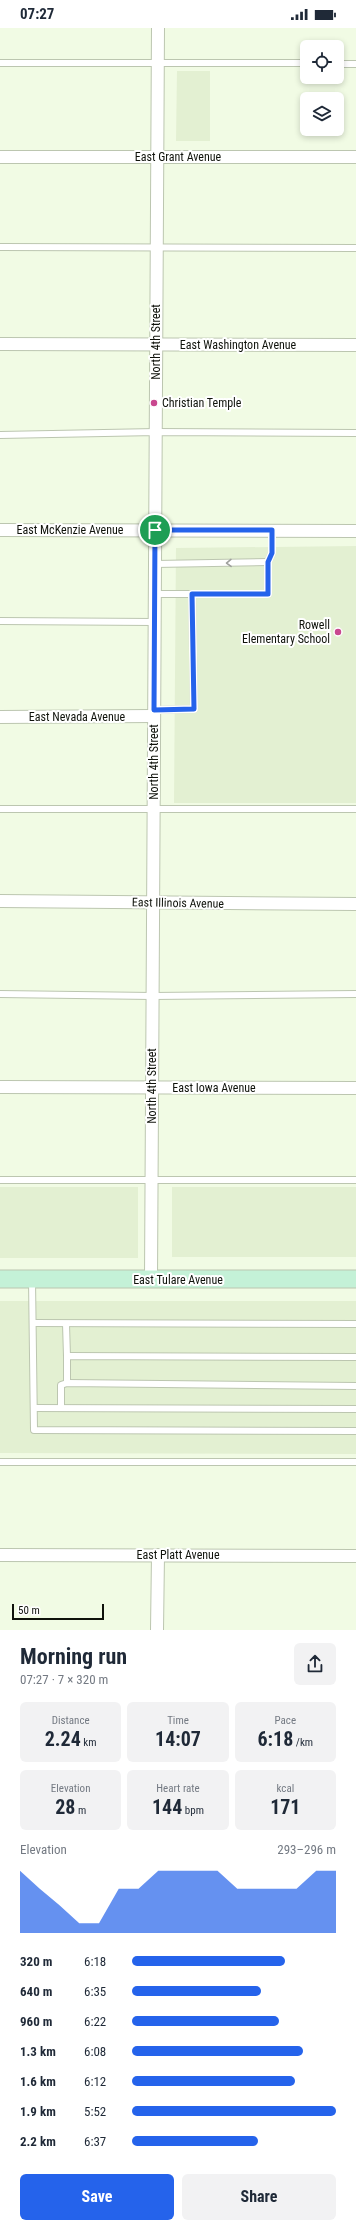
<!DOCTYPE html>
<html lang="en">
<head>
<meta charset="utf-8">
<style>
	body { margin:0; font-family:"Roboto Condensed",sans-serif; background:#f2f2f3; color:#1f2937; height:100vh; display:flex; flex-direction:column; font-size:15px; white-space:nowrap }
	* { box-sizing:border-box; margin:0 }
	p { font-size:13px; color:#747a83 }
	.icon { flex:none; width:22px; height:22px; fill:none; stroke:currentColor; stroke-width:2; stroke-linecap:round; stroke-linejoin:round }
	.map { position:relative; height:1602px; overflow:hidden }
	.details { display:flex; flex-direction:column; background:#fff; flex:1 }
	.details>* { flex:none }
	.controls { position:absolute; left:300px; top:12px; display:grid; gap:8px }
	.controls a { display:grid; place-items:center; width:44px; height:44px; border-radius:6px; background:#fff; box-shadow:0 2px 6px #0003; font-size:20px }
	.scale { position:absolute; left:12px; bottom:10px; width:92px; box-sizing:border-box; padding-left:4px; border:2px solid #0f120b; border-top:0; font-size:11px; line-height:14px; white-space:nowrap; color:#0f120b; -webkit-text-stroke:3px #fff; paint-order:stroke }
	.pin { position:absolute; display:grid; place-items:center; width:34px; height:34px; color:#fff; margin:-17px; border:2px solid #fff; border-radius:50%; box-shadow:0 1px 4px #0007 }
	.round { display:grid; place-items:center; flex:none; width:42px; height:42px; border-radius:6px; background:#f2f2f3 }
	.summary { display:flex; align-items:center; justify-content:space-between; height:68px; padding:0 20px }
	h1 { font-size:22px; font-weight:700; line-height:30px }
	.stats { display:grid; grid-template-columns:repeat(3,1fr); gap:6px; height:68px; padding:4px 20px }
	.stats div { display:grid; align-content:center; border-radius:6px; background:#f2f2f3; text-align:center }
	.stats b { font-size:20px; font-weight:700 }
	.stats small { font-size:11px; font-weight:400 }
	.stats p { font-size:11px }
	.chart { height:112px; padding:8px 20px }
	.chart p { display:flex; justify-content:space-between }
	.chart svg { width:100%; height:72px; margin-top:4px; fill:#2563eb; opacity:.7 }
	.cta { display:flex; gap:8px; margin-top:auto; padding:8px 20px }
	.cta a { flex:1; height:46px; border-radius:6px; background:#2563eb; color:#fff; font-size:16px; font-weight:700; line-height:46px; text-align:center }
	.cta a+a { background:#f2f2f3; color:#1f2937 }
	ul { padding:0 20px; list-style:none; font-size:13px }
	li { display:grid; grid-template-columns:64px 48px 1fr; align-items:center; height:30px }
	li i { height:10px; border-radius:5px; background:#2563eb }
	.status { display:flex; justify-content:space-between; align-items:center; height:28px; padding:0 20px; background:#fff; direction:ltr }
	.status svg { height:11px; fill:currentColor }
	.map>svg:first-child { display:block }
</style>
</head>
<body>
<div class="status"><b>07:27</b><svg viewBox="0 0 49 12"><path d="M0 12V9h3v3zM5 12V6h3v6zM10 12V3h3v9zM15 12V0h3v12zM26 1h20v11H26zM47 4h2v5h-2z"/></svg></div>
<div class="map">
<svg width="356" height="1602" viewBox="0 0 356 1602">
	<rect width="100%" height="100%" fill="#f1fbe4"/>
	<g fill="#e3f0d2">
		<polygon points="177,43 210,43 210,113 176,113"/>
		<polygon points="356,518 356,775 174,775 176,520"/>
		<rect x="0" y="1159" width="138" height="71"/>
		<rect x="172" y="1159" width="184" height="70"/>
		<polygon points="0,1273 356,1273 356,1426 0,1425"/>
	</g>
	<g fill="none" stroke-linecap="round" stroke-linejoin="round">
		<g stroke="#bcc6b0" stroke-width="8">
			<g id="service">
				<polyline points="0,35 307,35"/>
				<polyline points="337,36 356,36"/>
				<polyline points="0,219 356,220"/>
				<polyline points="0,407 156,404 356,405"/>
				<polyline points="155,536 268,534"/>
				<polyline points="155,566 268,566 268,534 272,525 272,502"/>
				<polyline points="0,593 154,594"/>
				<polyline points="154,682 194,681 192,566"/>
				<polyline points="0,781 356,781"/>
				<polyline points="0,966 152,968 356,966"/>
				<polyline points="0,1152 356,1152"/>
				<polyline points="32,1252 34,1402 356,1403"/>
				<polyline points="33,1295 356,1296"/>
				<polyline points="66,1296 67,1328"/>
				<polyline points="67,1355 67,1328 356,1329"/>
				<polyline points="34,1380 356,1381"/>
				<polyline points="61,1380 61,1357 67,1355 356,1358"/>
				<polyline points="0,1434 356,1434"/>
			</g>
		</g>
		<g stroke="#bcc6b0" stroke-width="14">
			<g id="minor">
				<polyline points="0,129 356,129"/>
				<polyline points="0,316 356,317"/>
				<polyline points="0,502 356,503"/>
				<polyline points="0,689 154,688"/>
				<polyline points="0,873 356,876"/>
				<polyline points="0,1059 356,1060"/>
				<polyline points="151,1252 158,0"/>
				<polyline points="0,1527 356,1528"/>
				<polyline points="157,1602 158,1527"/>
			</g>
		</g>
		<g stroke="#bcc6b0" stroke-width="19">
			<polyline id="secondary" points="0,1251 356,1251"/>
		</g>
		<use href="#service" stroke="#fff" stroke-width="6"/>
		<use href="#minor" stroke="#fff" stroke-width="12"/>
		<use href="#secondary" stroke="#c4f1d7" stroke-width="17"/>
	</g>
	<defs><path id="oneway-chevron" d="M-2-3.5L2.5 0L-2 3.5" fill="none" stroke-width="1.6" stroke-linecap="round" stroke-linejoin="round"/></defs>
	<use stroke="#9fa09d" href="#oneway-chevron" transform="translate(229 535) rotate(179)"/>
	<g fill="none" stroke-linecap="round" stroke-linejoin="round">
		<g stroke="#fff" stroke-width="8">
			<polygon id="route" points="155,502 272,502 272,525 268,534 268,566 192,566 194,681 154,682"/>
		</g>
		<use href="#route" stroke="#2563eb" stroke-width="5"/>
	</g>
	<g fill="#c9478f" stroke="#fff" stroke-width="1.5">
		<circle cx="154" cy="375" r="4"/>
		<circle cx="338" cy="604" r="4"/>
	</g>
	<g text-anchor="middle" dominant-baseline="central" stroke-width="4" stroke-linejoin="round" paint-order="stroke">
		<g font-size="12" fill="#0f120b" stroke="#fff">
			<text x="178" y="129">East Grant Avenue</text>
			<text transform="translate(156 314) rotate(-90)">North 4th Street</text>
			<text x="238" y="317">East Washington Avenue</text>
			<text x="70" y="502">East McKenzie Avenue</text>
			<text x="77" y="689">East Nevada Avenue</text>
			<text transform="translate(154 734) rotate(-90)">North 4th Street</text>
			<text transform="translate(178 875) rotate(1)">East Illinois Avenue</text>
			<text transform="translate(152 1058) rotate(-90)">North 4th Street</text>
			<text x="214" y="1060">East Iowa Avenue</text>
			<text x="178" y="1252">East Tulare Avenue</text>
			<text x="178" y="1527">East Platt Avenue</text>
		</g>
		<g font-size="12" fill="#0f120b" stroke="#fff" text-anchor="start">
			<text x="162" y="375">Christian Temple</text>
			<text x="330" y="597" text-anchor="end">Rowell<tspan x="330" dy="14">Elementary School</tspan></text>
		</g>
	</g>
</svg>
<div class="controls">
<a><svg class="icon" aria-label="locate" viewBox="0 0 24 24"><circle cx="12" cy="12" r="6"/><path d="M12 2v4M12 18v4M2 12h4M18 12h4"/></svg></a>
<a><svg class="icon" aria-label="layers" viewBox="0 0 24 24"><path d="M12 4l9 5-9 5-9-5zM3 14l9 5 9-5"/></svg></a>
</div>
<div class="scale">50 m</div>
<div class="pin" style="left:155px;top:502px;background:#1e9e55"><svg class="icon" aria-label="arrive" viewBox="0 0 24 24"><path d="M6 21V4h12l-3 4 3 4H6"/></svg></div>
</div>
<section class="details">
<div class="summary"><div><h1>Morning run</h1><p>07:27 · 7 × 320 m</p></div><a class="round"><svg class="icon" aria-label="share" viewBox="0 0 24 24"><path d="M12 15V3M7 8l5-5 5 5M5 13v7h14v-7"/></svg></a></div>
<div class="stats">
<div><p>Distance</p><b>2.24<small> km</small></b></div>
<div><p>Time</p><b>14:07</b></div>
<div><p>Pace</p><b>6:18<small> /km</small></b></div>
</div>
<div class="stats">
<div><p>Elevation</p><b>28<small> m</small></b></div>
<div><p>Heart rate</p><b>144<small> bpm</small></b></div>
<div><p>kcal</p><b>171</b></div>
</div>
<div class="chart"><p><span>Elevation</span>293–296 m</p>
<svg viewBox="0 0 160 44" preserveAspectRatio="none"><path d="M0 44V6L10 17L20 27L30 38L40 38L50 17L60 17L70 6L80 6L90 6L100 6L110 17L120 17L130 17L140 17L150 6L160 6V44z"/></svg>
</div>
<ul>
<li><b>320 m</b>6:18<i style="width:75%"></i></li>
<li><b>640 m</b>6:35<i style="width:63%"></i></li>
<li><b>960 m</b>6:22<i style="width:72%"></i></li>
<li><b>1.3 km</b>6:08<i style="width:84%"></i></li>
<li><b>1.6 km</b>6:12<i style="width:80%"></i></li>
<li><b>1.9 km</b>5:52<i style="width:100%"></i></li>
<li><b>2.2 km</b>6:37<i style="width:62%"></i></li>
</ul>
<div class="cta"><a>Save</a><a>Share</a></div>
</section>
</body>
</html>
